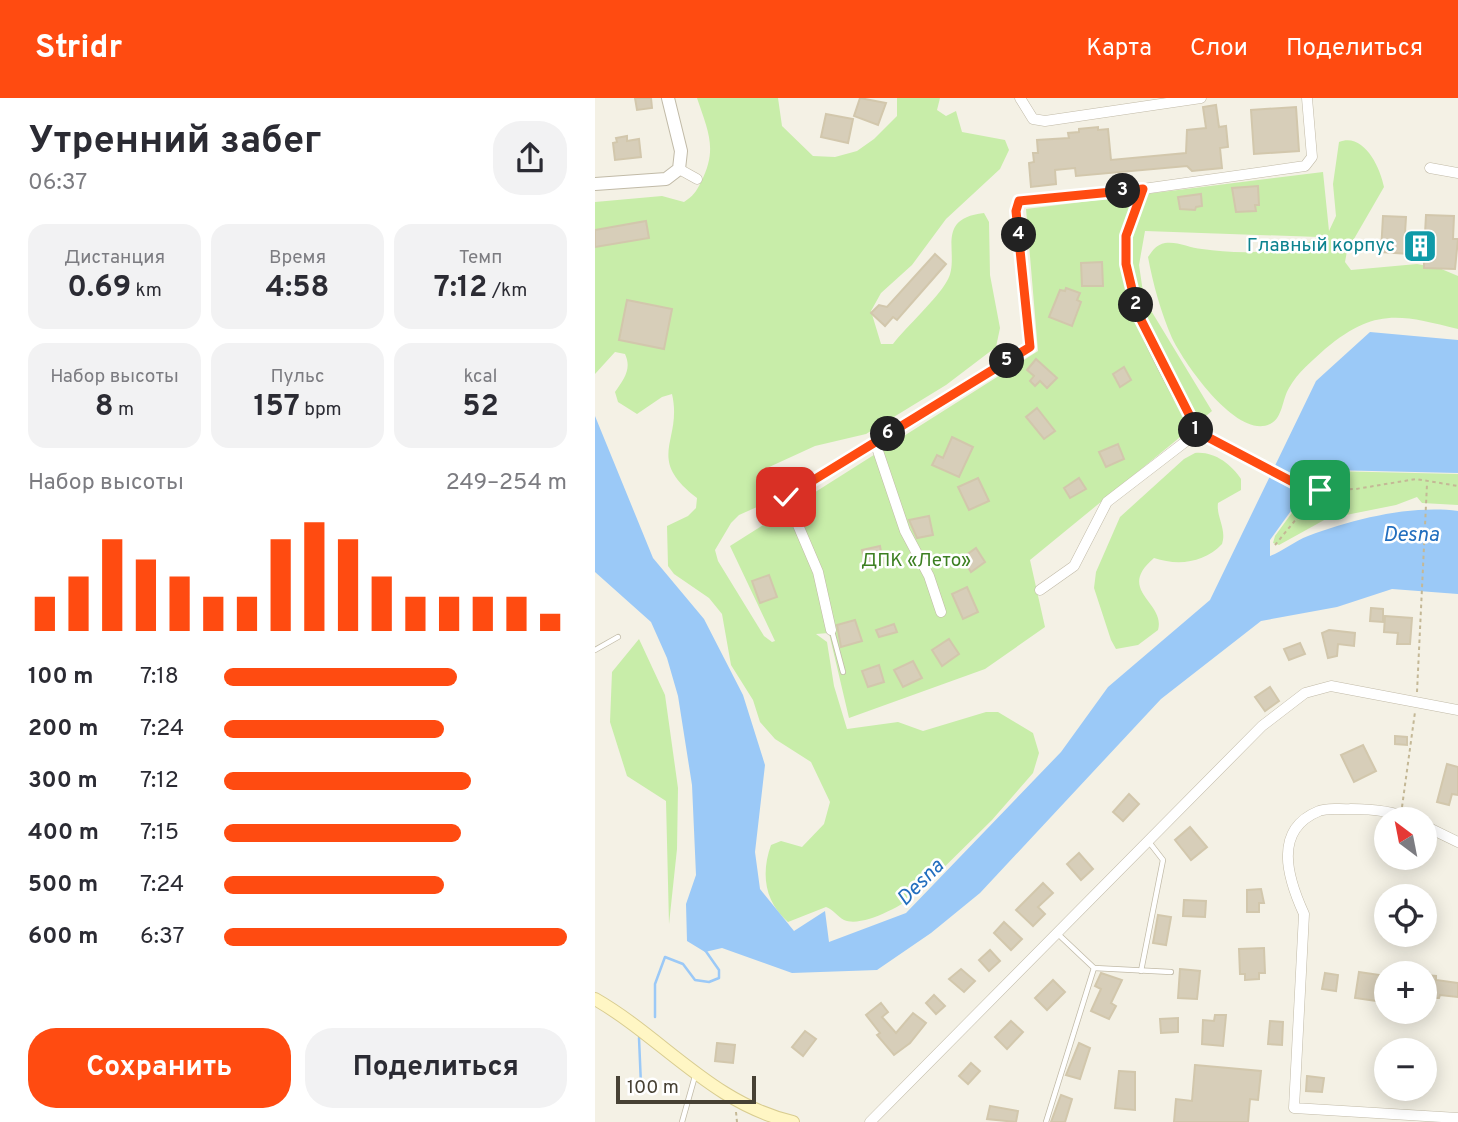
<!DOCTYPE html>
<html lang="ru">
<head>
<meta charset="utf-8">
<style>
	body { margin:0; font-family:Overpass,sans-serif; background:#f2f2f3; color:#2b2b33; height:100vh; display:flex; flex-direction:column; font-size:26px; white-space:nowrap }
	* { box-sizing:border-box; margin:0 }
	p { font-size:23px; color:#7c7c81 }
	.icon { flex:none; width:38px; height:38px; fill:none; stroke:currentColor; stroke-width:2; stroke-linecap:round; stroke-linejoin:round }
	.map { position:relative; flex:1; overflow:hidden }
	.sheet { display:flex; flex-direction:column; background:#fff; width:595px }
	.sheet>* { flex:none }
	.needle { width:46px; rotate:328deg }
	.buttons { position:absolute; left:779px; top:709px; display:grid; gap:14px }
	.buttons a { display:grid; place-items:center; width:63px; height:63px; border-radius:50%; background:#fff; box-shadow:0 4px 18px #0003; font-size:35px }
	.scale { position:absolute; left:21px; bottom:18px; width:140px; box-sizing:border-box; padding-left:7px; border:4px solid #474134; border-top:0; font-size:19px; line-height:24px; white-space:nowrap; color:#474134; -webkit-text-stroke:5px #fff; paint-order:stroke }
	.pin { position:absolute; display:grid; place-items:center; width:60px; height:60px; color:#fff; margin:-30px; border-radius:14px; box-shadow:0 4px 10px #0006 }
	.km { position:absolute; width:35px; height:35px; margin:-18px; border-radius:50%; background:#222; color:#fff; font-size:19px; line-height:35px; text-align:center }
	.round { display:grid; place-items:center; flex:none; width:74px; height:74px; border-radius:28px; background:#f2f2f3 }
	.head { display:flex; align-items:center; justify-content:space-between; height:119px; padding:0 28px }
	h1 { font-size:38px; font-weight:700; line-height:52px }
	.figures { display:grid; grid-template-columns:repeat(3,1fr); gap:10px; height:119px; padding:7px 28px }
	.figures div { display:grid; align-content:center; border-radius:18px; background:#f2f2f3; text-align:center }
	.figures b { font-size:30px; font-weight:700 }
	.figures small { font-size:19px; font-weight:400 }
	.figures p { font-size:19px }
	.chart { height:196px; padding:14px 28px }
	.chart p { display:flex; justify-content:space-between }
	.chart svg { width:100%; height:126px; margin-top:7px; stroke:#ff4b11; stroke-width:6 }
	.button { display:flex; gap:14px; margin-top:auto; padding:14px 28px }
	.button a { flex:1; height:80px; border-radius:28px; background:#ff4b11; color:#fff; font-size:28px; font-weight:700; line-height:80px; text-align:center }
	.button a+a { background:#f2f2f3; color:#2b2b33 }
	ul { padding:0 28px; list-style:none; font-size:23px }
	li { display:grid; grid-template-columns:112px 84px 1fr; align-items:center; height:52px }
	li i { height:18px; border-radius:9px; background:#ff4b11 }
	header { display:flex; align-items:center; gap:42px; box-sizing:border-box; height:98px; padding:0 35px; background:#ff4b11; color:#fff }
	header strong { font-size:33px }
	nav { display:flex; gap:38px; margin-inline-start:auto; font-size:24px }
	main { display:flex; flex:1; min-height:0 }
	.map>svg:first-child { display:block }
</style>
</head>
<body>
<header>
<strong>Stridr</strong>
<nav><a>Карта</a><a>Слои</a><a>Поделиться</a></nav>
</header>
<main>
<section class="sheet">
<div class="head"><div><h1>Утренний забег</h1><p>06:37</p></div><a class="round"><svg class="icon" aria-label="share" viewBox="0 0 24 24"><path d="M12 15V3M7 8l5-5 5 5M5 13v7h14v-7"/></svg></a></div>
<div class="figures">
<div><p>Дистанция</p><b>0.69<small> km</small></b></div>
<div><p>Время</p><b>4:58</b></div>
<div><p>Темп</p><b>7:12<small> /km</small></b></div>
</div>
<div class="figures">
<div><p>Набор высоты</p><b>8<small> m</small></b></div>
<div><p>Пульс</p><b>157<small> bpm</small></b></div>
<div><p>kcal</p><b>52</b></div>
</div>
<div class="chart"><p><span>Набор высоты</span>249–254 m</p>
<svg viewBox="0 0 160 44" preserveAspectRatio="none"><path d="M5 44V32M15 44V25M25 44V12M35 44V19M45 44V25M55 44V32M65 44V32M75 44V12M85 44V6M95 44V12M105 44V25M115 44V32M125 44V32M135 44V32M145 44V32M155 44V38"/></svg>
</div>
<ul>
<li><b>100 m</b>7:18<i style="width:68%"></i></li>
<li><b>200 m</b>7:24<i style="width:64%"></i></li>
<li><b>300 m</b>7:12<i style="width:72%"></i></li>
<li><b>400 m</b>7:15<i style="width:69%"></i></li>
<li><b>500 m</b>7:24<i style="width:64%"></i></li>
<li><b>600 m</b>6:37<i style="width:100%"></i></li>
</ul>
<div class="button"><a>Сохранить</a><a>Поделиться</a></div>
</section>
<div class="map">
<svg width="863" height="1024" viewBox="0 0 863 1024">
	<rect width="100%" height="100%" fill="#f4f1e5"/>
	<g fill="#c8eda9">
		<path d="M102 0H183L187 28 218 58 240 59 262 53 279 41 302 18V0H345L342 12 351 18 361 13 367 34 410 42 414 52 405 71 351 121 317 167 286 195 276 213 286 246H298C312 228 342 201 352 183 367 158 337 121 389 115L394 124 395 177 405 230 401 249 351 287 271 336 220 348 172 370 166 379 168 400 162 409 144 417 136 425 120 452 123 463 169 538 177 544 180 543 135 448 443 253 431 111 728 74 734 133 741 118 738 86 744 44C768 34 785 68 789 89L752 153 750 164 756 172 822 166 844 170 863 178V231C804 216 779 210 730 251 717 263 703 274 694 290 687 301 688 320 675 326 642 342 589 265 577 240 566 215 558 186 553 159 558 152 561 147 570 145 582 143 595 150 607 151 642 156 693 157 724 139L550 133 544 167 549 201 617 313 435 462 450 529 390 571 254 620 234 535 221 536 232 544 239 588 252 631 303 624 328 633 391 614H403L438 635 444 655 438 675 397 722 322 796C308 807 267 830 249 822 242 818 239 812 231 809L193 824C169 803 166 775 176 747L186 743 207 749 229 726 235 704 216 664 180 641 165 624 158 602 136 567 127 516 114 500 79 476 73 468 72 428 93 418 101 410 102 400C49 359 88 344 77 296L67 299 42 316 23 304 20 294C29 281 37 271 30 256L20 254 0 276V104L67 98 89 104C98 98 101 94 106 84 123 51 113 33 102 0Z"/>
		<path d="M600 355C619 353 636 366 646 381V392L623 405C621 419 632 431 627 446 609 465 583 468 559 460 520 493 571 504 563 532L543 547 521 551 516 542 499 490 501 474 525 419 589 361Z"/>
		<polygon points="734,373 863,376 863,407 827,405 822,399 801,407 731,421 684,447 678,445 680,438 720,383"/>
		<polygon points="44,541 70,597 83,690 82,751 74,826 71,703 32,678 15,624 17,574"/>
	</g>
	<path fill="#9bc9f7" d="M775 234 863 242V375L734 372 719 381 675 442V458C688 453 700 443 713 438 759 421 815 407 863 413V496L797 491 742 509 666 523 566 601 385 795 336 835 282 872 197 875 127 850 110 854 92 843 91 806 101 777 97 687 83 598 72 560 56 524 0 474V318L58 460 109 521 148 597 170 667 160 754 165 791 199 833 230 813 234 844 311 815 466 654 513 589 615 502 721 283Z"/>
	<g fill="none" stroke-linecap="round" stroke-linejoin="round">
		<g stroke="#9bc9f7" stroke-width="2.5">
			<polyline points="60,919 60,886 70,859 88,866 100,882 114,884 124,880 124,872 110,852"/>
			<polyline points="44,940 46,987"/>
		</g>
	</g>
	<g fill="#d7ceb9" stroke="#d2c7ac" stroke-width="2">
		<polygon points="40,0 56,0 57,10 42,12"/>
		<polygon points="265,0 291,5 283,27 259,18"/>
		<polygon points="621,7 624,29 631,28 633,49 625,50 627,70 597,73 592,68 481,78 480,70 460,72 461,86 436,89 434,65 439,64 438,55 443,55 442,42 474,40 473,35 484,34 484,31 503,29 503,32 513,31 516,62 591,55 592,32 611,30 608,9"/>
		<polygon points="701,9 704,53 659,56 656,12"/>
		<polygon points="231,16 258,21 253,45 226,39"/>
		<polygon points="32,38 32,43 44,41 46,59 20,62 18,45 22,44 21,40"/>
		<polygon points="663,88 664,107 660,107 661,113 641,114 637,90"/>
		<polygon points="606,96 607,108 601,109 600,112 585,111 583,99"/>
		<polygon points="831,117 859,118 858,141 863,141 860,171 829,170 829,157 786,154 788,118 811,119 810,135 830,136"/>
		<polygon points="51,123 54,140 0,149 0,132"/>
		<polygon points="340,156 351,166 302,222 298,219 290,228 276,215 284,207 292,209"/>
		<polygon points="507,164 508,188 487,188 486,165"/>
		<polygon points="471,190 485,195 482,202 486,204 477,228 454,219 465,192 470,193"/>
		<polygon points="32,202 77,211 69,251 24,242"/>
		<polygon points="441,261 462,280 452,290 445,283 440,288 435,283 439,278 432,272"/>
		<polygon points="529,269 536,282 525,289 518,276"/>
		<polygon points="442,310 460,333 449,341 431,319"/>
		<polygon points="357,339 378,349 364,379 337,367 342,357 348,360"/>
		<polygon points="523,346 529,361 511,369 504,354"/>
		<polygon points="383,380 394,403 374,412 363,389"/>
		<polygon points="484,380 491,391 475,400 469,390"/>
		<polygon points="334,418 338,437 322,440 314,422"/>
		<polygon points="285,448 288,465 270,468 267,452"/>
		<polygon points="381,450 390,464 376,474 367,460"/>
		<polygon points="174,477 182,499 165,505 157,483"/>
		<polygon points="372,489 383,514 368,521 357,496"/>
		<polygon points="776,510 788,511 788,524 775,523"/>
		<polygon points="790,518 817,520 815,546 802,546 803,535 789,534"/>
		<polygon points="260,522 267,543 246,549 242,527"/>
		<polygon points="299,526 302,534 284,539 281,532"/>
		<polygon points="734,532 760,535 759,548 743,546 742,558 733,560 727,535"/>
		<polygon points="354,541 364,556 347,568 337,552"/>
		<polygon points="705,545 710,556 694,562 689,551"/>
		<polygon points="318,563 327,580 308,589 299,572"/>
		<polygon points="284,567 289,584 273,589 267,573"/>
		<polygon points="675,589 684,603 670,613 660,599"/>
		<polygon points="800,638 812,639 812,647 800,646"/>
		<polygon points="768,647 781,673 759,684 746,657"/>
		<polygon points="852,666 863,669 863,697 857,696 854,707 842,704"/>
		<polygon points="534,696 544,706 528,723 518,714"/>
		<polygon points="595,729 612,749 596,762 580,742"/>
		<polygon points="484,755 498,771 486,782 472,766"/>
		<polygon points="448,785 458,795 443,809 450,816 438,828 421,812"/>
		<polygon points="666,791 669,805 664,805 664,814 652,814 652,792"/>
		<polygon points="589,802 611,803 610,819 588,818"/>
		<polygon points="563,817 576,819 571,847 558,845"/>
		<polygon points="409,824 427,841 416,852 399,835"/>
		<polygon points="669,850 670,875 664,875 664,881 650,882 650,876 645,876 644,851"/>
		<polygon points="395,852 405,863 394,873 384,862"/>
		<polygon points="366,871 380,883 369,894 354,881"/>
		<polygon points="585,871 605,873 602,901 583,900"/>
		<polygon points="764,874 785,877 782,903 760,900"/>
		<polygon points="506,875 527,882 516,905 521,908 514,921 496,913 506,891 500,888"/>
		<polygon points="730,875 743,877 741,893 727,891"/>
		<polygon points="830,877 841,878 841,882 863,885 863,899 845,897 844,900 838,900 838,904 830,907"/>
		<polygon points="458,882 470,894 452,912 440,900"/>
		<polygon points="339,897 350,908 341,916 331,905"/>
		<polygon points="286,905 293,914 287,919 301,935 318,915 331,925 315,945 299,957 282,937 285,935 271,917"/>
		<polygon points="620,917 631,917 628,948 607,946 608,922 619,923"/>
		<polygon points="583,920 583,934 566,935 565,921"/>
		<polygon points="416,923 428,934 412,951 400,939"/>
		<polygon points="675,923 688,924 687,947 673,946"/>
		<polygon points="210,933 221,941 208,958 197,949"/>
		<polygon points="122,945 140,947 138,965 120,963"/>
		<polygon points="484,945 495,950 485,981 471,977"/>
		<polygon points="376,965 385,973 373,986 364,978"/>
		<polygon points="600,967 666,973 663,1002 655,1001 653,1024 579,1024 581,1001 597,1003"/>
		<polygon points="524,973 540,974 540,1012 520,1010"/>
		<polygon points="712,978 729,980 727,994 711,993"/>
		<polygon points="466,997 477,1001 470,1024 456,1024"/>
		<polygon points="395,1008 423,1013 421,1024 392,1021"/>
	</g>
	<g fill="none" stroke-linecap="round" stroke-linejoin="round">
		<g stroke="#c1baa7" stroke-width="6">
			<g id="service">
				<polyline points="237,533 248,574"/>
				<polyline points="0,552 23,539"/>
				<polyline points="499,870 576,874"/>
				<polyline points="546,873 568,762 554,744"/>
				<polyline points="87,1024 100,978"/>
				<polyline points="451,1024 499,870 463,836"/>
			</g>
		</g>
		<g stroke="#c1baa7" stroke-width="11">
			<g id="minor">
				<polyline points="425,0 438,21 450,23 606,0"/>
				<polyline points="835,70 863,75"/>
				<polyline points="84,71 102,81"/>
				<polyline points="280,344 310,433 334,478 346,514"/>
				<path d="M445 492 479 468 512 404 603 334C576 284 520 195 532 137 535 122 543 106 548 91"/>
				<polyline points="236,532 223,474 191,399 434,249 421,113 424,103 548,91 710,68 717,59 712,0"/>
				<path d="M815 721C798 713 775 711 756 711 746 712 733 709 724 713 677 732 693 781 709 816L699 1010 863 1020"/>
				<polyline points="830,728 863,744"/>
				<polyline points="275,1024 667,628 710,595 736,588 863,612"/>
			</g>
		</g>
		<g stroke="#c1baa7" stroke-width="14">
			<polyline id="tertiary" points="0,86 71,81 84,71 86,53 73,0"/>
		</g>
		<g stroke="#d8cc90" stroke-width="14">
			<path id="secondary" d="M0 901C68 940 118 1006 198 1024"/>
		</g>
		<g stroke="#c4b896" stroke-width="2" stroke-dasharray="3.5 3.5" stroke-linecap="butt">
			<polyline points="613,340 713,392 761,391 821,381 863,388"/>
			<polyline points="680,447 724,393"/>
			<polyline points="822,594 832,386"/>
			<polyline points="807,709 820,614"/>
			<polyline points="141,1014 142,1024"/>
		</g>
		<use href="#service" stroke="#fff" stroke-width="4.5"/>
		<use href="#minor" stroke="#fff" stroke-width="10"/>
		<use href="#tertiary" stroke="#fff" stroke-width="12"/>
		<use href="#secondary" stroke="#fff6c4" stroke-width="12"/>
	</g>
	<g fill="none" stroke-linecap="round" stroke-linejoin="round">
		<g stroke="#fff" stroke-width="14">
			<polyline id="route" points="191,399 435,249 421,113 424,103 548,91 531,138 531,166 543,216 603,334 713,392 725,392"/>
		</g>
		<use href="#route" stroke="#ff4b11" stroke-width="9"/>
	</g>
	<defs>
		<g id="building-square" transform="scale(1.75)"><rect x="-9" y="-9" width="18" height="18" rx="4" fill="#0f9aa8" stroke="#fff"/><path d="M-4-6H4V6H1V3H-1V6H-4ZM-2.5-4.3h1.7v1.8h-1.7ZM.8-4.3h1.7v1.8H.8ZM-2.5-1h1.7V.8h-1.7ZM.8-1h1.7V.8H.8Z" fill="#fff"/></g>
	</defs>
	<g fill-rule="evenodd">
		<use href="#building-square" x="825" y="148"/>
	</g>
	<g text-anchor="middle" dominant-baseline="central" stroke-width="5" stroke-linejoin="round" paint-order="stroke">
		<g font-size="19" fill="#0d838f" stroke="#fff" text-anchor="end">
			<text x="800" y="148">Главный корпус</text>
		</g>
		<g font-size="19" fill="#3c7f21" stroke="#fff">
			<text x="321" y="463">ДПК «Лето»</text>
		</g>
		<g font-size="21" font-style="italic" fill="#226ebe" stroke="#fff">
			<text x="816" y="437">Desna</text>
			<text transform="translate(326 785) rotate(-45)">Desna</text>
		</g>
	</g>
</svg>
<div class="buttons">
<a><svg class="needle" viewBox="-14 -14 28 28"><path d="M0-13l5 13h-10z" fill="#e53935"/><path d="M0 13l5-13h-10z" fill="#7c7c81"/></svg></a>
<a><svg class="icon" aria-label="locate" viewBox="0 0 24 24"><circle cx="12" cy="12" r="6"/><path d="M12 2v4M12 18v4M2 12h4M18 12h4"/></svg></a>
<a>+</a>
<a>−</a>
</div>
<div class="scale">100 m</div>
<div class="pin" style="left:725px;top:392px;background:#1e9e55"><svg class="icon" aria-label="arrive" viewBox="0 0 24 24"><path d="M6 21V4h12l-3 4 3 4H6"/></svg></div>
<div class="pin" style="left:191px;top:399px;background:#d93025"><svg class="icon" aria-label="check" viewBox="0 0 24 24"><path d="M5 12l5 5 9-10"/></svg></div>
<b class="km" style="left:601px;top:332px">1</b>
<b class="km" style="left:541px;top:207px">2</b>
<b class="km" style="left:528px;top:93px">3</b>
<b class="km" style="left:424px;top:137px">4</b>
<b class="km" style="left:412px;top:263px">5</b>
<b class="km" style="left:293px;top:336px">6</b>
</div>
</main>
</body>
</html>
